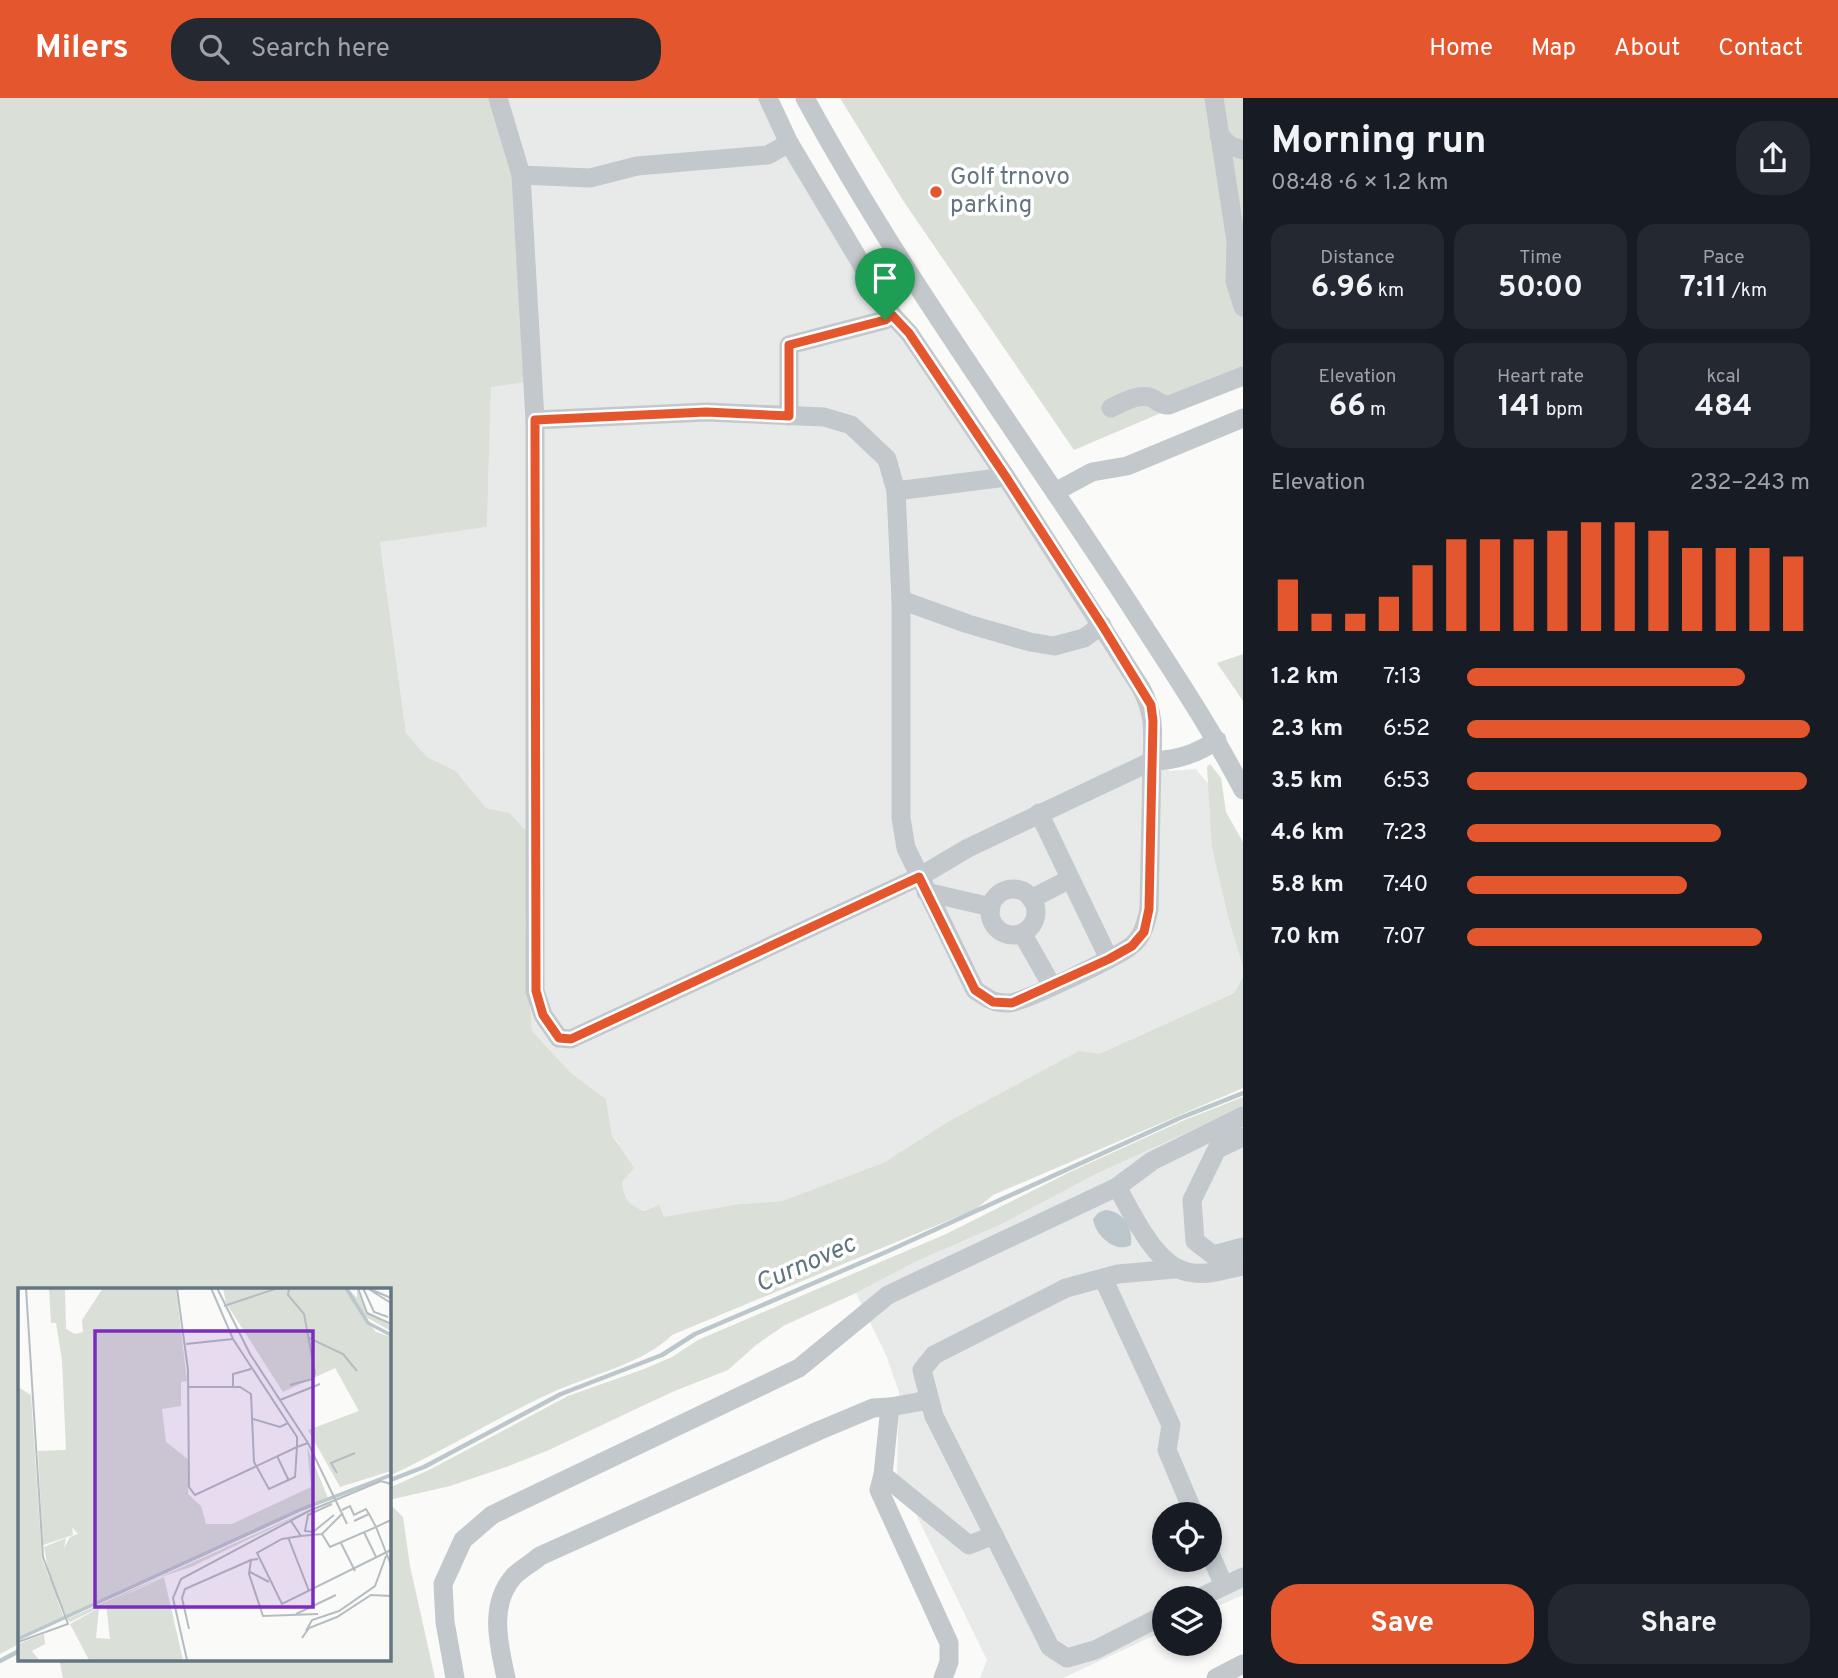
<!DOCTYPE html>
<html lang="en">
<head>
<meta charset="utf-8">
<style>
	body { margin:0; font-family:Overpass,sans-serif; background:#242831; color:#f1f3f6; height:100vh; display:flex; flex-direction:column; font-size:26px; white-space:nowrap }
	* { box-sizing:border-box; margin:0 }
	p { font-size:23px; color:#9ea1a6 }
	.icon { flex:none; width:38px; height:38px; fill:none; stroke:currentColor; stroke-width:2; stroke-linecap:round; stroke-linejoin:round }
	.map { position:relative; flex:1; overflow:hidden }
	.details { display:flex; flex-direction:column; background:#171b24; width:595px }
	.details>* { flex:none }
	.buttons { position:absolute; left:1152px; top:1404px; display:grid; gap:14px }
	.buttons a { display:grid; place-items:center; width:70px; height:70px; border-radius:50%; background:#171b24; box-shadow:0 4px 10px #0003; font-size:35px }
	.pin { position:absolute; display:grid; place-items:center; width:60px; height:60px; color:#fff; margin:-72px -30px; border-radius:50% 50% 50% 0; rotate:-45deg; box-shadow:0 0 7px #0007 }
	.pin .icon { rotate:45deg }
	.round { display:grid; place-items:center; flex:none; width:74px; height:74px; border-radius:28px; background:#242831 }
	.head { display:flex; align-items:center; justify-content:space-between; height:119px; padding:0 28px }
	h1 { font-size:38px; font-weight:700; line-height:52px }
	.stats { display:grid; grid-template-columns:repeat(3,1fr); gap:10px; height:119px; padding:7px 28px }
	.stats div { display:grid; align-content:center; border-radius:18px; background:#242831; text-align:center }
	.stats b { font-size:30px; font-weight:700 }
	.stats small { font-size:19px; font-weight:400 }
	.stats p { font-size:19px }
	.chart { height:196px; padding:14px 28px }
	.chart p { display:flex; justify-content:space-between }
	.chart svg { width:100%; height:126px; margin-top:7px; stroke:#e4572e; stroke-width:6 }
	.cta { display:flex; gap:14px; margin-top:auto; padding:14px 28px }
	.cta a { flex:1; height:80px; border-radius:28px; background:#e4572e; color:#fff; font-size:28px; font-weight:700; line-height:80px; text-align:center }
	.cta a+a { background:#242831; color:#f1f3f6 }
	ul { padding:0 28px; list-style:none; font-size:23px }
	li { display:grid; grid-template-columns:112px 84px 1fr; align-items:center; height:52px }
	li i { height:18px; border-radius:9px; background:#e4572e }
	header { display:flex; align-items:center; gap:42px; box-sizing:border-box; height:98px; padding:0 35px; background:#e4572e; color:#fff }
	header strong { font-size:33px }
	nav { display:flex; gap:38px; margin-inline-start:auto; font-size:24px }
	.search { width:490px; height:63px; background:#242831; display:flex; align-items:center; gap:18px; box-sizing:border-box; padding:0 24px; border-radius:28px; color:#9ea1a6; font-size:26px }
	main { display:flex; flex:1; min-height:0 }
	.map>svg:first-child { display:block }
</style>
</head>
<body>
<header>
<strong>Milers</strong>
<div class="search"><svg class="icon" aria-label="search" viewBox="0 0 24 24"><circle cx="10" cy="10" r="6"/><path d="M15 15l6 6"/></svg>Search here</div>
<nav><a>Home</a><a>Map</a><a>About</a><a>Contact</a></nav>
</header>
<main>
<div class="map">
<svg width="1243" height="1580" viewBox="0 0 1243 1580">
	<rect width="100%" height="100%" fill="#fafaf8"/>
	<g fill="#e8e9e9" fill-rule="evenodd">
		<polygon points="490,0 762,0 1140,600 1169,673 1196,671 1210,688 1212,750 1228,819 1243,869 1243,879 1234,895 946,1025 885,1064 782,1103 740,1106 664,1120 630,1107 623,1097 619,1046 612,1037 606,1001 571,975 532,933 525,823 533,740 510,715 486,710 456,673 427,659 406,635 380,443 487,429 491,289"/>
		<path d="M1243 1009V1497L1209 1512V1500H1164V1533L1063 1580H980L987 1562 897 1377 899 1294 886 1257 856 1195 917 1163 1002 1126 1096 1076ZM1164 1416H1209V1461H1164Z"/>
	</g>
	<g fill="#dadfd7">
		<path d="M0 0H490L513 68 526 284 491 289 487 429 380 444 406 635 427 659 456 673 486 710 510 715 533 740 525 823 532 933 571 975 606 1001 612 1037 634 1070 622 1084C624 1102 629 1107 645 1113L659 1107 664 1119 740 1106 782 1103 885 1064 946 1025 1079 953 1099 956 1234 895 1243 879V990L993 1097 976 1111 672 1237C645 1265 587 1278 551 1295 496 1320 444 1353 389 1378L388 1192H19V1546L0 1556Z"/>
		<polygon points="840,0 1243,0 1243,280 1074,352 904,104"/>
		<polygon points="1243,556 1243,603 1217,565"/>
		<polygon points="1210,666 1221,680 1226,714 1243,744 1243,869 1228,819 1212,750 1207,669"/>
		<polygon points="1243,999 1243,1009 1096,1076 1002,1126 917,1163 856,1195 785,1227 756,1247 728,1272 672,1294 549,1352 506,1369 450,1388 389,1402 389,1390 431,1371 568,1298 644,1271 672,1259 698,1242 946,1136 1072,1073 1182,1023"/>
		<polygon points="392,1408 403,1419 410,1468 435,1580 63,1580 59,1561 388,1561 388,1409"/>
	</g>
	<path fill="#bbc7cb" d="M1105 1112C1123 1113 1133 1129 1131 1147 1115 1156 1095 1137 1093 1121L1098 1115Z"/>
	<g fill="none" stroke-linecap="round" stroke-linejoin="round">
		<g stroke="#bbc7cb" stroke-width="4.5">
			<polyline points="388,1383 424,1369 561,1296 662,1257 695,1236 886,1154 1180,1020 1243,995"/>
			<polyline points="0,1563 19,1553"/>
		</g>
		<g stroke="#c3c8cc" stroke-width="19">
			<path d="M498 0 521 77 535 322V893L543 917 559 940 571 941 919 779 968 750 1152 663C1153 634 1155 616 1141 590L1006 379 909 235 892 217 789 45 768 0"/>
			<path d="M805 0C901 177 1021 339 1130 507 1169 568 1210 628 1243 692"/>
			<polyline points="1214,0 1236,143 1235,183 1243,209"/>
			<polyline points="1219,37 1230,48 1243,52"/>
			<polyline points="521,77 590,80 637,68 768,57 789,45"/>
			<path d="M1111 310C1122 305 1136 296 1149 299 1157 301 1160 308 1169 307L1243 278"/>
			<polyline points="789,318 789,247 885,222 892,217"/>
			<path d="M535 322 706 314 824 319 851 327 887 361 896 393 901 502V720L906 750 975 892C987 900 994 906 1009 905 1024 904 1117 859 1131 848 1143 839 1146 825 1149 811L1152 663C1178 662 1196 656 1217 642"/>
			<polyline points="896,393 1006,379"/>
			<polyline points="1055,394 1092,374 1127,368 1243,320"/>
			<polyline points="901,502 968,526 1030,544 1054,548 1084,540 1102,527"/>
			<polyline points="1039,715 1109,861"/>
			<circle cx="1013" cy="814" r="23"/>
			<polyline points="926,794 991,809"/>
			<polyline points="1031,801 1070,781"/>
			<polyline points="1022,835 1052,888"/>
			<polyline points="1243,1039 1217,1051 1192,1102 1195,1143 1213,1157 1243,1149"/>
			<path d="M1117 1089C1134 1118 1157 1173 1194 1175 1211 1177 1227 1171 1243 1168"/>
			<polyline points="1103,1180 1171,1327 1167,1352 1194,1416"/>
			<polyline points="929,1302 890,1309 883,1377 879,1392 949,1545 949,1564 943,1580"/>
			<polyline points="883,1377 969,1447 994,1437"/>
			<polyline points="1209,1453 1224,1488"/>
			<polyline points="1199,1500 1243,1479"/>
			<polyline points="1164,1517 1095,1552 1067,1560 1050,1549 934,1318 922,1272 934,1257 1066,1190 1118,1176 1175,1171"/>
			<polyline points="455,1580 445,1524 443,1486 463,1442 492,1417 799,1270 888,1197 1117,1089 1152,1063 1243,1018"/>
			<path d="M506 1580C499 1547 488 1507 514 1478 521 1471 532 1465 540 1458L818 1333 873 1310 890 1309"/>
			<polyline points="1216,1580 1243,1566"/>
		</g>
	</g>
	<g fill="none" stroke-linecap="round" stroke-linejoin="round">
		<g stroke="#fff" stroke-width="14">
			<polygon id="route" points="892,217 909,235 1006,379 1102,527 1151,607 1153,623 1149,811 1144,834 1132,848 1109,861 1012,905 993,904 975,892 919,779 571,941 559,940 543,917 536,893 535,322 706,314 789,318 789,247 885,222"/>
		</g>
		<use href="#route" stroke="#e4572e" stroke-width="9"/>
	</g>
	<circle fill="#e4572e" stroke="#fff" stroke-width="2.5" cx="936" cy="94" r="7"/>
	<g text-anchor="middle" dominant-baseline="central" stroke-width="7" stroke-linejoin="round" paint-order="stroke">
		<g font-size="24" fill="#657683" stroke="#fff" text-anchor="start">
			<text x="950" y="80">Golf trnovo<tspan x="950" dy="28">parking</tspan></text>
		</g>
		<g font-size="26" font-style="italic" fill="#60757c" stroke="#fff">
			<text transform="translate(806 1167) rotate(-24)">Curnovec</text>
		</g>
	</g>
	<g transform="translate(18 1190)">
		<rect width="373" height="373" fill="#fafaf8"/>
		<path d="M31 0H47L48 41 57 46 65 44 64 32 85 0H158L169 93 163 94V118L144 121 148 154 171 172 170 206 183 218 188 236H214L293 199 289 159 310 210 49 329 33 299 26 259 48 250 46 260 52 249 60 246 54 239 55 247 25 257 20 163 48 162 44 72 38 35H33ZM205 0H330L339 10V0L348 24 373 38V43L346 28 358 44 373 49V183L322 199 290 142 341 123 317 80 265 104 208 15ZM0 99 13 107 24 271 46 330 0 350ZM315 211 173 279 143 289 52 334 49 331ZM146 289 165 372H71L52 336 81 320 78 350 92 351 88 316ZM26 346 27 356 14 363 21 372H0V356Z" fill="#dadfd7"/>
		<path fill="none" stroke="#bbc7cb" stroke-width="3.5" d="M328 0 350 35 373 47M0 351 284 221 373 187"/>
		<path fill="none" stroke="#b5bdc2" stroke-width="2" d="M159 0 170 82 171 199 177 207 279 159V149L215 51 193 0M199 0 232 66 290 155 329 236M271 0 270 7 286 26 297 85 295 91 272 97M340 0 349 25 373 36M345 0 356 24 370 29M349 0 373 15M352 1 373 10M206 18 260 0M291 50 325 66 339 83M168 56 215 51M215 98V86L233 81M171 99H222L233 106 236 174 251 201 277 189 279 159 290 155M262 112 302 96M235 131 262 139 270 135M259 168 271 193M319 185 313 175 337 165M314 216 290 227 287 243 295 244 316 227M324 222 332 218 336 227 348 221 351 226 336 233M351 226 358 239 373 232M273 233 283 248 304 246 312 259 358 239 373 277M346 244 358 269M304 246 325 225M283 248 264 251 239 265 264 316 373 262M270 249 291 303M323 255 337 283M240 271 233 272 231 286 245 328 300 326M232 284 251 294M278 326 318 307M171 341 164 310 167 301 233 272M288 343 294 332 321 323 357 298 368 268M284 350 291 340 319 329 353 307 373 308M0 354 50 336 25 269 8 0M169 372 155 310 163 291 291 223 363 193 373 196"/>
		<path fill="#7b2cbf" fill-opacity="0.15" stroke="#7b2cbf" stroke-width="3.5" d="M77 43H295V319H77Z"/>
		<rect width="373" height="373" fill="none" stroke="#657683" stroke-width="3.5"/>
	</g>
</svg>
<div class="buttons">
<a><svg class="icon" aria-label="locate" viewBox="0 0 24 24"><circle cx="12" cy="12" r="6"/><path d="M12 2v4M12 18v4M2 12h4M18 12h4"/></svg></a>
<a><svg class="icon" aria-label="layers" viewBox="0 0 24 24"><path d="M12 4l9 5-9 5-9-5zM3 14l9 5 9-5"/></svg></a>
</div>
<div class="pin" style="left:885px;top:222px;background:#1e9e55"><svg class="icon" aria-label="arrive" viewBox="0 0 24 24"><path d="M6 21V4h12l-3 4 3 4H6"/></svg></div>
</div>
<section class="details">
<div class="head"><div><h1>Morning run</h1><p>08:48 · 6 × 1.2 km</p></div><a class="round"><svg class="icon" aria-label="share" viewBox="0 0 24 24"><path d="M12 15V3M7 8l5-5 5 5M5 13v7h14v-7"/></svg></a></div>
<div class="stats">
<div><p>Distance</p><b>6.96<small> km</small></b></div>
<div><p>Time</p><b>50:00</b></div>
<div><p>Pace</p><b>7:11<small> /km</small></b></div>
</div>
<div class="stats">
<div><p>Elevation</p><b>66<small> m</small></b></div>
<div><p>Heart rate</p><b>141<small> bpm</small></b></div>
<div><p>kcal</p><b>484</b></div>
</div>
<div class="chart"><p><span>Elevation</span>232–243 m</p>
<svg viewBox="0 0 160 44" preserveAspectRatio="none"><path d="M5 44V26M15 44V38M25 44V38M35 44V32M45 44V21M55 44V12M65 44V12M75 44V12M85 44V9M95 44V6M105 44V6M115 44V9M125 44V15M135 44V15M145 44V15M155 44V18"/></svg>
</div>
<ul>
<li><b>1.2 km</b>7:13<i style="width:81%"></i></li>
<li><b>2.3 km</b>6:52<i style="width:100%"></i></li>
<li><b>3.5 km</b>6:53<i style="width:99%"></i></li>
<li><b>4.6 km</b>7:23<i style="width:74%"></i></li>
<li><b>5.8 km</b>7:40<i style="width:64%"></i></li>
<li><b>7.0 km</b>7:07<i style="width:86%"></i></li>
</ul>
<div class="cta"><a>Save</a><a>Share</a></div>
</section>
</main>
</body>
</html>
